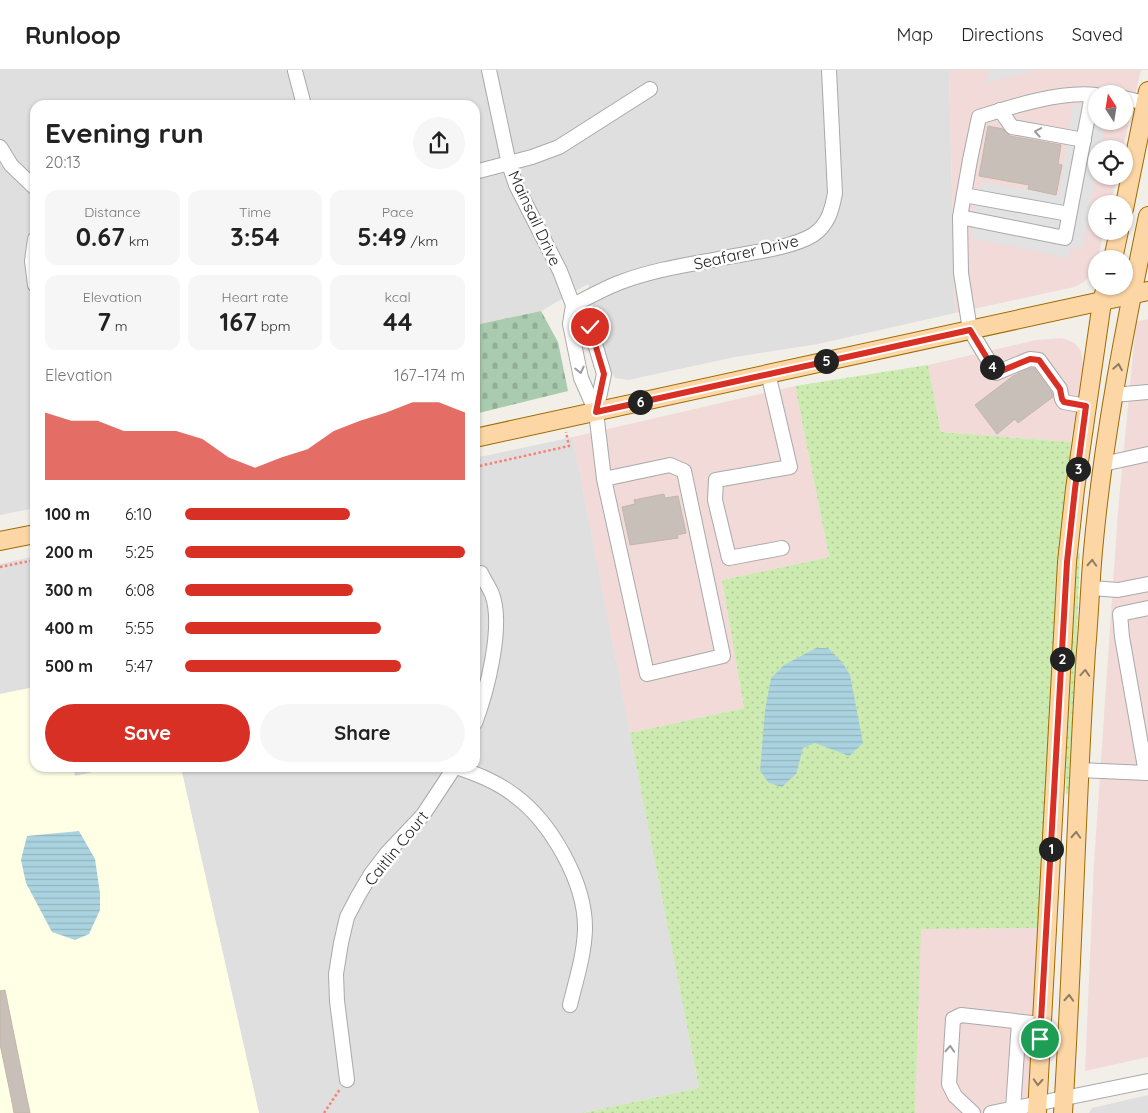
<!DOCTYPE html>
<html lang="en">
<head>
<meta charset="utf-8">
<style>
	body { margin:0; font-family:Quicksand,sans-serif; background:#f6f6f6; color:#222; height:100vh; display:flex; flex-direction:column; font-size:19px; white-space:nowrap }
	* { box-sizing:border-box; margin:0 }
	p { font-size:16px; color:#767676 }
	.icon { flex:none; width:28px; height:28px; fill:none; stroke:currentColor; stroke-width:2; stroke-linecap:round; stroke-linejoin:round }
	.map { position:relative; flex:1; overflow:hidden }
	.sheet { position:absolute; left:30px; top:30px; width:450px; height:672px; display:flex; flex-direction:column; background:#fff; border-radius:15px; box-shadow:0 1px 4px #0004 }
	.sheet>* { flex:none }
	.needle { width:32px; rotate:348deg }
	.tools { position:absolute; left:1088px; top:15px; display:grid; gap:10px }
	.tools a { display:grid; place-items:center; width:45px; height:45px; border-radius:50%; background:#fff; box-shadow:0 1px 4px #0004; font-size:25px }
	.pin { position:absolute; display:grid; place-items:center; width:42px; height:42px; color:#fff; margin:-21px; border:2px solid #fff; border-radius:50%; box-shadow:0 1px 5px #0007 }
	.km { position:absolute; width:25px; height:25px; margin:-12px; border-radius:50%; background:#222; color:#fff; font-size:14px; line-height:25px; text-align:center }
	.round { display:grid; place-items:center; flex:none; width:52px; height:52px; border-radius:26px; background:#f6f6f6 }
	.head { display:flex; align-items:center; justify-content:space-between; height:85px; padding:0 15px }
	h1 { font-size:28px; font-weight:800; line-height:38px }
	.stats { display:grid; grid-template-columns:repeat(3,1fr); gap:8px; height:85px; padding:5px 15px }
	.stats div { display:grid; align-content:center; border-radius:12px; background:#f6f6f6; text-align:center }
	.stats b { font-size:25px; font-weight:800 }
	.stats small { font-size:14px; font-weight:400 }
	.stats p { font-size:14px }
	.chart { height:140px; padding:10px 15px }
	.chart p { display:flex; justify-content:space-between }
	.chart svg { width:100%; height:90px; margin-top:5px; fill:#d93025; opacity:.7 }
	.primary-button { display:flex; gap:10px; margin-top:auto; padding:10px 15px }
	.primary-button a { flex:1; height:58px; border-radius:30px; background:#d93025; color:#fff; font-size:20px; font-weight:800; line-height:58px; text-align:center }
	.primary-button a+a { background:#f6f6f6; color:#222 }
	ul { padding:0 15px; list-style:none; font-size:16px }
	li { display:grid; grid-template-columns:80px 60px 1fr; align-items:center; height:38px }
	li i { height:12px; border-radius:6px; background:#d93025 }
	header { display:flex; align-items:center; gap:30px; box-sizing:border-box; height:70px; padding:0 25px; background:#fff; border-bottom:1px solid #e0e0e0 }
	header strong { font-size:24px }
	nav { display:flex; gap:28px; margin-inline-start:auto; font-size:18px }
	.map>svg:first-child { display:block }
</style>
</head>
<body>
<header>
<strong>Runloop</strong>
<nav><a>Map</a><a>Directions</a><a>Saved</a></nav>
</header>
<div class="map">
<svg width="1148" height="1043" viewBox="0 0 1148 1043">
	<defs>
		<pattern id="grass-dots" width="8" height="8" patternUnits="userSpaceOnUse" patternTransform="scale(1.25)"><rect width="8" height="8" fill="#cdebb0"/><path d="M2 2h.1M6 6h.1" fill="none" stroke="#b0c997" stroke-width="1.8" stroke-linecap="round"/></pattern>
		<pattern id="cemetery-stones" width="16" height="16" patternUnits="userSpaceOnUse" patternTransform="scale(1.25)"><rect width="16" height="16" fill="#aacbaf"/><path d="M2 7V4a2 2 0 0 1 4 0v3zM10 15v-3a2 2 0 0 1 4 0v3z" fill="#92ae96"/></pattern>
		<pattern id="water-rules" width="6" height="5" patternUnits="userSpaceOnUse" patternTransform="scale(1.25)"><rect width="6" height="5" fill="#aad3df"/><path d="M0 2.5h6" fill="none" stroke="#92b5bf"/></pattern>
	</defs>
	<rect width="100%" height="100%" fill="#f2efe9"/>
	<g fill="#e0dfdf">
		<polygon points="0,0 949,0 955,243 818,274 735,287 628,310 615,308 607,296 588,214 541,241 475,255 475,35 35,35 35,438 0,445"/>
		<polygon points="573,367 699,1018 582,1043 259,1043 181,698 475,698 475,388"/>
		<polygon points="35,486 35,617 0,624 0,494"/>
		<polygon points="73,698 112,698 75,706"/>
		<polygon points="1148,1025 1148,1043 1089,1043 1092,1038"/>
	</g>
	<g fill="#f2dad9" fill-rule="evenodd">
		<path d="M949 0H1141L1123 79H1096V106H1117L1111 134H1096V161H1104L1098 189H1096V195L1091 205 1084 212 1074 217 955 243ZM1096 24H1124V51H1096Z"/>
		<polygon points="1148,249 1148,987 1085,1001 1094,793 1118,441 1136,252"/>
		<polygon points="1062,268 1075,273 1081,281 1083,296 1071,372 941,362 928,295 1036,270"/>
		<polygon points="795,316 829,487 722,510 744,638 630,663 573,367"/>
		<polygon points="1041,858 1033,1043 915,1043 920,859"/>
	</g>
	<polygon fill="#ffffe5" points="35,617 35,698 73,698 75,706 112,698 181,698 259,1043 0,1043 0,624"/>
	<g fill="url(#grass-dots)">
		<polygon points="928,295 941,362 1071,372 1058,518 1041,858 921,859 915,1043 582,1043 699,1018 630,663 744,638 722,510 829,487 795,316"/>
		<polygon points="1076,483 1080,483 1071,724 1066,724 1066,657"/>
	</g>
	<polygon fill="url(#cemetery-stones)" points="541,241 558,272 568,321 475,344 475,255"/>
	<g fill="#e2e2e2">
		<polygon points="989,0 1032,0 1031,2 986,13"/>
		<polygon points="1073,34 1096,39 1096,51 1105,51 1101,79 1096,79 1096,103 1083,178 1071,176 1069,188 971,168 981,112 1059,125"/>
	</g>
	<g fill="url(#water-rules)">
		<polygon points="816,578 828,578 842,592 850,605 863,673 849,686 815,673 803,678 796,704 782,717 769,713 760,701 765,640 771,608 784,595"/>
		<polygon points="79,761 95,789 100,823 100,840 89,864 75,870 52,862 26,813 21,790 27,766"/>
	</g>
	<g fill="#c7bfb8" stroke="#c4b6ab">
		<polygon points="988,56 1003,59 1010,66 1061,75 1058,94 1062,95 1056,125 1028,119 1029,115 979,106"/>
		<polygon points="1031,298 1034,298 1052,323 1053,327 1018,353 1015,349 997,364 975,335 1013,306"/>
		<polygon points="664,424 665,428 678,426 686,463 677,465 678,468 630,475 622,437 635,434 634,430"/>
		<polygon points="5,920 24,1014 30,1043 14,1043 12,1032 0,974 0,921"/>
	</g>
	<g fill="none" stroke-linecap="round" stroke-linejoin="round">
		<g stroke="#a9a9a9" stroke-width="16">
			<g id="minor">
				<polyline points="489,0 509,94 516,115 560,201 573,235 584,246 590,257 604,304 596,342"/>
				<polyline points="295,1 304,35"/>
				<polyline points="1124,28 1145,33"/>
				<polyline points="1000,40 1012,57 1084,70"/>
				<polyline points="0,77 11,95 35,118"/>
				<polyline points="475,102 532,87 559,77 650,19"/>
				<polyline points="964,125 1069,144"/>
				<polyline points="960,147 1065,168 1092,25"/>
				<polyline points="35,169 32,191 35,215"/>
				<polyline points="573,235 570,254 581,308 596,342 604,409 647,604 723,586 684,401 670,395 604,409"/>
				<path d="M573 235C589 227 605 218 621 212 655 199 693 194 728 187 754 182 791 178 813 165 828 155 832 140 835 123L829 0"/>
				<polyline points="768,303 790,397 716,410 715,430 729,488 782,478"/>
				<polyline points="1113,325 1148,322"/>
				<path d="M1086 336 1064 332 1062 329 1060 319 1039 290 1030 289 996 303 970 260 961 203 960 147 970 90 979 47C1013 36 1061 21 1096 25"/>
				<polyline points="1103,394 1148,384"/>
				<polyline points="1091,518 1118,520 1148,514"/>
				<path d="M475 653C487 621 504 556 492 524 489 517 484 510 481 503"/>
				<path d="M459 698C479 705 497 712 514 725 551 752 586 813 585 860 584 886 576 910 570 935"/>
				<polyline points="1079,700 1148,703"/>
				<polyline points="1146,703 1122,567 1120,544 1148,538"/>
				<polyline points="347,1010 337,931 336,904 341,873 347,847 358,826 371,804 387,783 423,745 454,698"/>
				<polyline points="1013,1039 1019,952"/>
				<polyline points="973,1043 955,1026 949,1014 953,949 961,945 1041,954"/>
				<polyline points="991,1043 1148,1011"/>
			</g>
		</g>
		<g stroke="#a06b00" stroke-width="20">
			<g id="major">
				<polyline points="1124,139 1148,21"/>
				<polyline points="1113,189 1119,161"/>
				<polyline points="475,368 1148,221"/>
				<polyline points="0,471 35,464"/>
				<polyline points="1037,1043 1067,492 1075,419 1102,232 1106,216"/>
				<path d="M1063 1043C1073 889 1076 735 1086 581 1089 548 1090 514 1093 481 1103 368 1125 257 1148 146"/>
			</g>
		</g>
		<g stroke="#fa8072" stroke-width="2.5" stroke-dasharray="2.5 2.5" stroke-linecap="butt">
			<polyline points="475,397 569,376 566,362"/>
			<polyline points="0,497 35,490"/>
			<polyline points="324,1043 340,1019"/>
		</g>
		<use href="#minor" stroke="#fff" stroke-width="14"/>
		<use href="#major" stroke="#fcd6a4" stroke-width="18"/>
	</g>
	<defs><path id="oneway-chevron" d="M-2-3.5L2.5 0L-2 3.5" fill="none" stroke-width="1.6" stroke-linecap="round" stroke-linejoin="round" transform="scale(1.25)"/></defs>
	<g stroke="#9c9c9c">
		<use href="#oneway-chevron" transform="translate(1038 62) rotate(-170)"/>
		<use href="#oneway-chevron" transform="translate(580 300) rotate(77)"/>
		<use href="#oneway-chevron" transform="translate(950 979) rotate(-87)"/>
	</g>
	<g stroke="#8f7c63">
		<use href="#oneway-chevron" transform="translate(1118 297) rotate(-80)"/>
		<use href="#oneway-chevron" transform="translate(1092 493) rotate(-87)"/>
		<use href="#oneway-chevron" transform="translate(1085 603) rotate(-86)"/>
		<use href="#oneway-chevron" transform="translate(1076 765) rotate(-87)"/>
		<use href="#oneway-chevron" transform="translate(1069 928) rotate(-87)"/>
		<use href="#oneway-chevron" transform="translate(1038 1012) rotate(93)"/>
	</g>
	<g fill="none" stroke-linecap="round" stroke-linejoin="round">
		<g stroke="#fff" stroke-width="10">
			<polyline id="route" points="590,257 604,304 596,342 970,260 996,303 1030,289 1039,290 1060,319 1062,329 1064,332 1086,336 1075,419 1067,492 1040,969"/>
		</g>
		<use href="#route" stroke="#d93025" stroke-width="6"/>
	</g>
	<g text-anchor="middle" dominant-baseline="central" stroke-width="5" stroke-linejoin="round" paint-order="stroke">
		<g font-size="16" fill="#222" stroke="#fff">
			<text transform="translate(535 148) rotate(65)">Mainsail Drive</text>
			<text transform="translate(746 182) rotate(-13)">Seafarer Drive</text>
			<text transform="translate(396 778) rotate(-51)">Caitlin Court</text>
		</g>
	</g>
</svg>
<div class="tools">
<a><svg class="needle" viewBox="-14 -14 28 28"><path d="M0-13l5 13h-10z" fill="#e53935"/><path d="M0 13l5-13h-10z" fill="#767676"/></svg></a>
<a><svg class="icon" aria-label="locate" viewBox="0 0 24 24"><circle cx="12" cy="12" r="6"/><path d="M12 2v4M12 18v4M2 12h4M18 12h4"/></svg></a>
<a>+</a>
<a>−</a>
</div>
<div class="pin" style="left:1040px;top:969px;background:#1e9e55"><svg class="icon" aria-label="arrive" viewBox="0 0 24 24"><path d="M6 21V4h12l-3 4 3 4H6"/></svg></div>
<div class="pin" style="left:590px;top:257px;background:#d93025"><svg class="icon" aria-label="check" viewBox="0 0 24 24"><path d="M5 12l5 5 9-10"/></svg></div>
<b class="km" style="left:1051px;top:779px">1</b>
<b class="km" style="left:1062px;top:589px">2</b>
<b class="km" style="left:1078px;top:399px">3</b>
<b class="km" style="left:992px;top:297px">4</b>
<b class="km" style="left:826px;top:291px">5</b>
<b class="km" style="left:640px;top:332px">6</b>
<section class="sheet">
<div class="head"><div><h1>Evening run</h1><p>20:13</p></div><a class="round"><svg class="icon" aria-label="share" viewBox="0 0 24 24"><path d="M12 15V3M7 8l5-5 5 5M5 13v7h14v-7"/></svg></a></div>
<div class="stats">
<div><p>Distance</p><b>0.67<small> km</small></b></div>
<div><p>Time</p><b>3:54</b></div>
<div><p>Pace</p><b>5:49<small> /km</small></b></div>
</div>
<div class="stats">
<div><p>Elevation</p><b>7<small> m</small></b></div>
<div><p>Heart rate</p><b>167<small> bpm</small></b></div>
<div><p>kcal</p><b>44</b></div>
</div>
<div class="chart"><p><span>Elevation</span>167–174 m</p>
<svg viewBox="0 0 160 44" preserveAspectRatio="none"><path d="M0 44V11L10 15L20 15L30 20L40 20L50 20L60 24L70 33L80 38L90 33L100 29L110 20L120 15L130 11L140 6L150 6L160 11V44z"/></svg>
</div>
<ul>
<li><b>100 m</b>6:10<i style="width:59%"></i></li>
<li><b>200 m</b>5:25<i style="width:100%"></i></li>
<li><b>300 m</b>6:08<i style="width:60%"></i></li>
<li><b>400 m</b>5:55<i style="width:70%"></i></li>
<li><b>500 m</b>5:47<i style="width:77%"></i></li>
</ul>
<div class="primary-button"><a>Save</a><a>Share</a></div>
</section>
</div>
</body>
</html>
